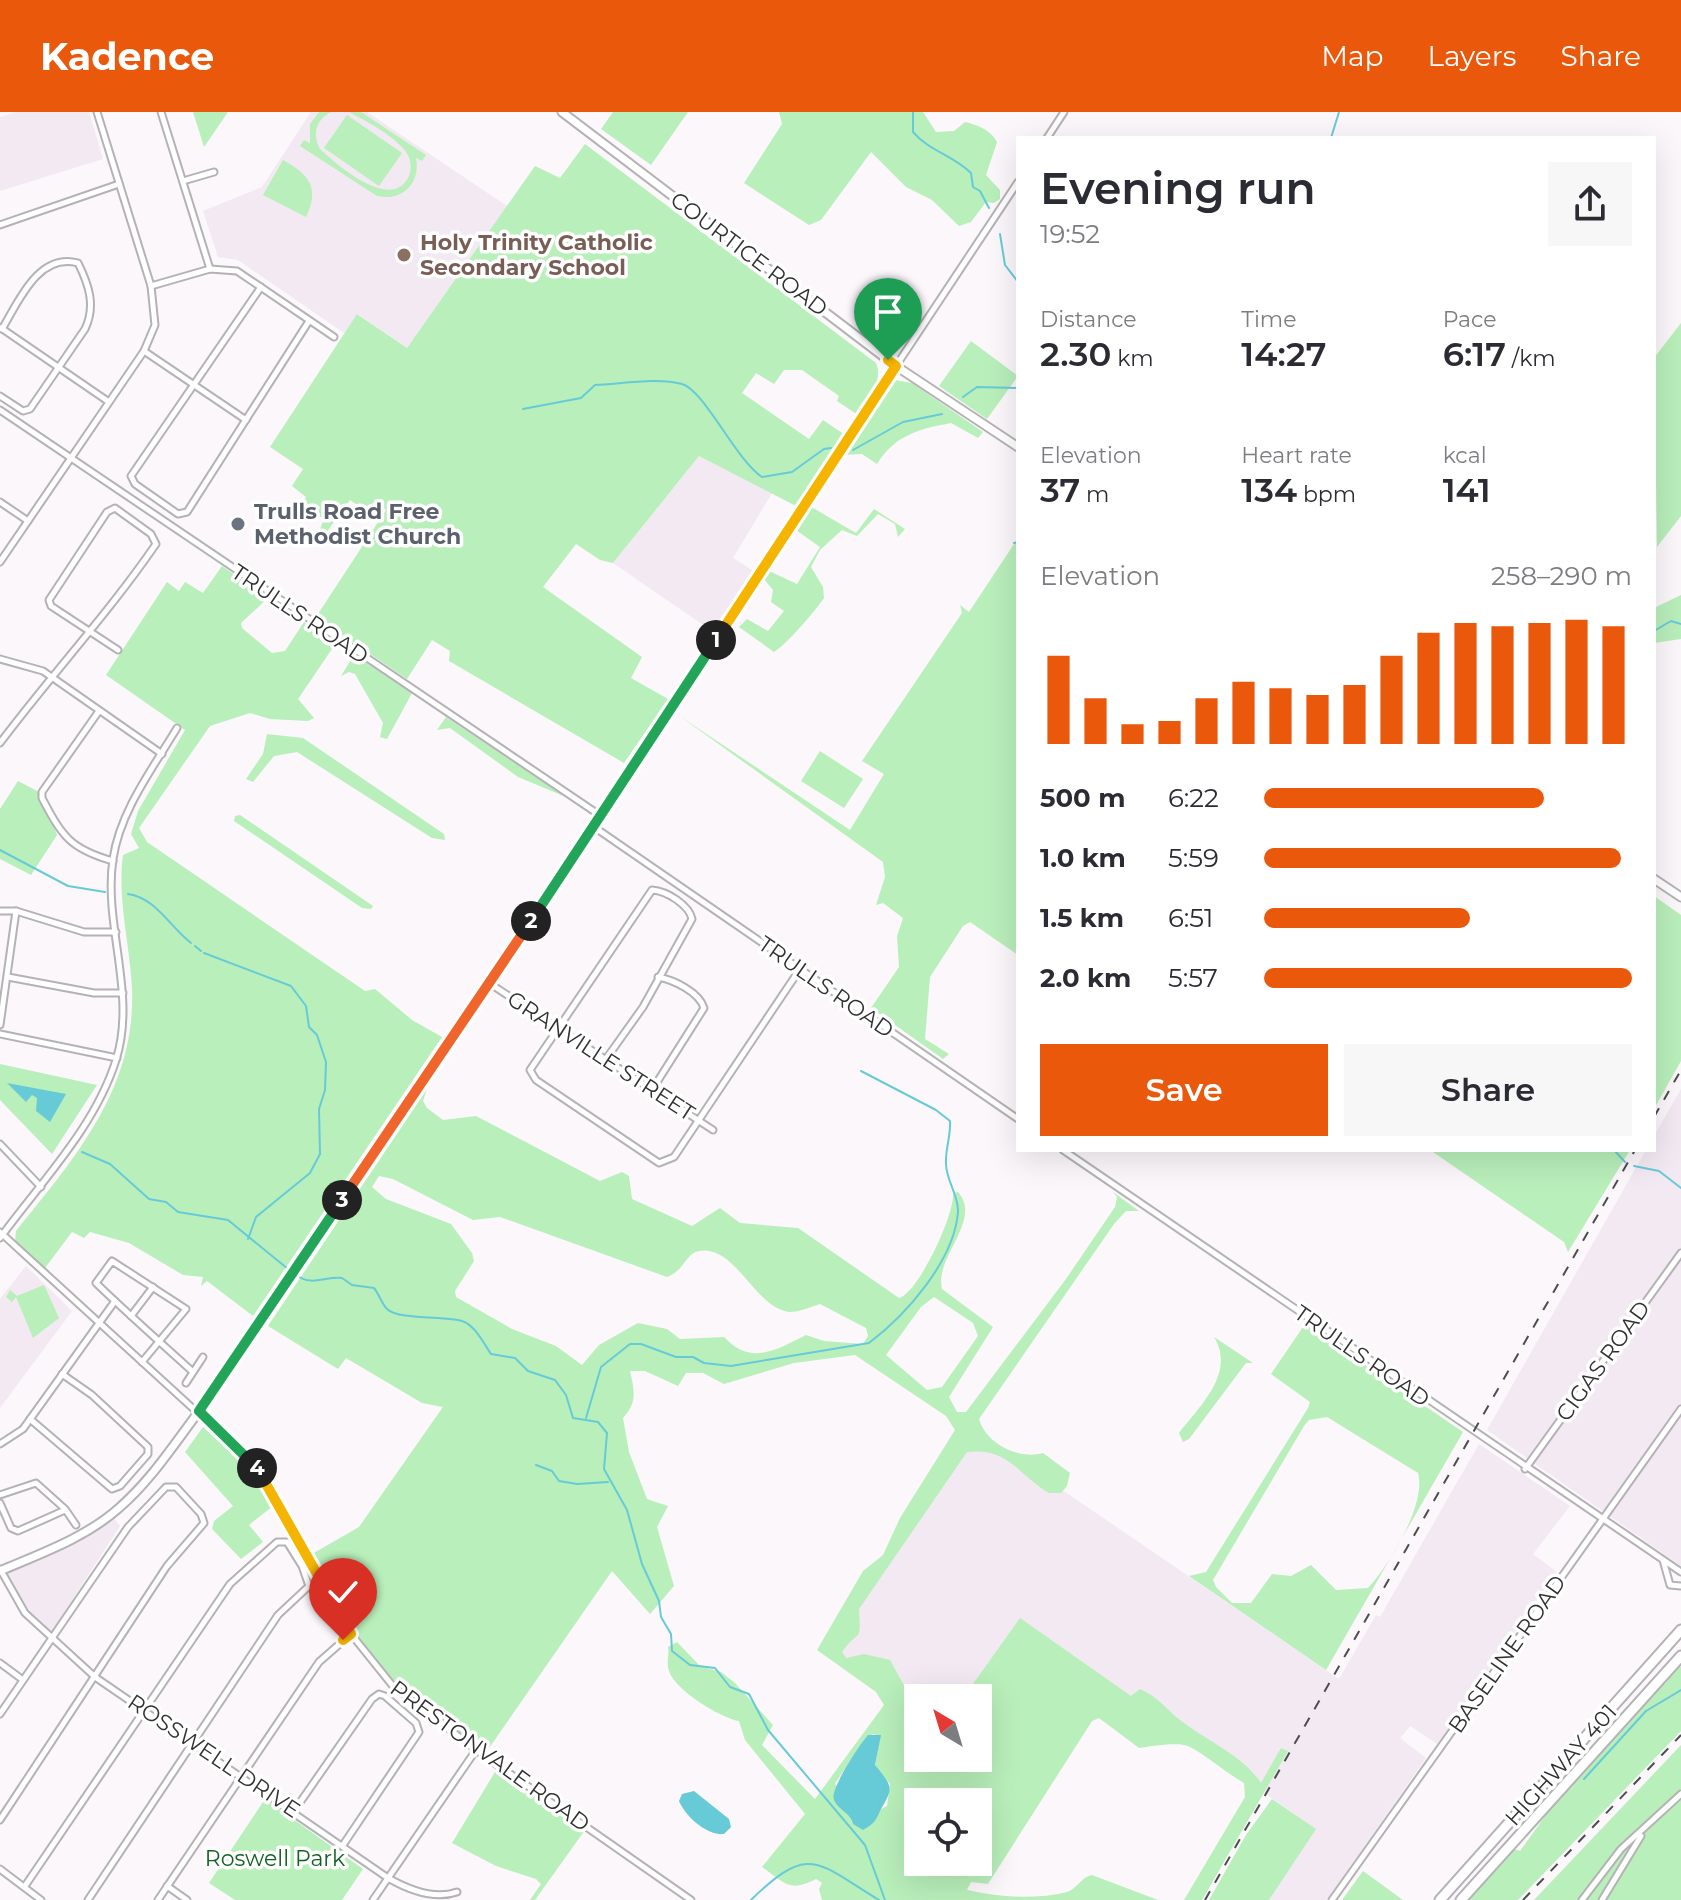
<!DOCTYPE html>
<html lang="en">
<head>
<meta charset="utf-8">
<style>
	body { margin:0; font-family:Montserrat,sans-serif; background:#f7f7f7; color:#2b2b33; height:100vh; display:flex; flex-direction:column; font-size:30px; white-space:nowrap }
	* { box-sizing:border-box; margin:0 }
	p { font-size:26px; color:#7c7c81 }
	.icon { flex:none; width:44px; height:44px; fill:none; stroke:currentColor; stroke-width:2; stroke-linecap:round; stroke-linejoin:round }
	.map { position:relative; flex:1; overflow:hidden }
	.details { position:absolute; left:1016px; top:24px; width:640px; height:1016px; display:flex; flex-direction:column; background:#fff; border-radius:0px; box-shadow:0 8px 32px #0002 }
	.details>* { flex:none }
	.needle { width:52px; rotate:322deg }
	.tools { position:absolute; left:904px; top:1572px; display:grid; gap:16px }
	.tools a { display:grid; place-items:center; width:88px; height:88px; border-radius:0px; background:#fff; box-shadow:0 8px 32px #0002; font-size:40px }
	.pin { position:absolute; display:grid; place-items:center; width:68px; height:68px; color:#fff; margin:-82px -34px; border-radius:50% 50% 50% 0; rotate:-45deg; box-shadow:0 0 8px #0007 }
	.pin .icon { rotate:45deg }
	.km { position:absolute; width:40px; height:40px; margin:-20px; border-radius:50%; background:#222; color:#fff; font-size:22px; line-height:40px; text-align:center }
	.round { display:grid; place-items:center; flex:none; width:84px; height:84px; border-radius:0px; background:#f7f7f7 }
	.summary { display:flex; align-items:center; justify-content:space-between; height:136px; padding:0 24px }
	h1 { font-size:44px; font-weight:600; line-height:60px }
	.figures { display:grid; grid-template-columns:repeat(3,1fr); gap:12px; height:136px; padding:8px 24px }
	.figures div { display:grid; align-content:center }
	.figures b { font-size:34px; font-weight:600 }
	.figures small { font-size:22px; font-weight:400 }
	.figures p { font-size:22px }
	.chart { height:224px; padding:16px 24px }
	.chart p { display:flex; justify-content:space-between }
	.chart svg { width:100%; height:144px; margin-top:8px; stroke:#ea580c; stroke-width:6 }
	.button { display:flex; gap:16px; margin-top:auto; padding:16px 24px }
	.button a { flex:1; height:92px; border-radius:0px; background:#ea580c; color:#fff; font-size:32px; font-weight:600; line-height:92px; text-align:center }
	.button a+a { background:#f7f7f7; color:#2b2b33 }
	ul { padding:0 24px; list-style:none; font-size:26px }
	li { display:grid; grid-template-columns:128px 96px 1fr; align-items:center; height:60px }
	li i { height:20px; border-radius:10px; background:#ea580c }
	header { display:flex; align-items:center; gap:48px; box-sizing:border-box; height:112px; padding:0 40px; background:#ea580c; color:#fff }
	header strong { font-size:38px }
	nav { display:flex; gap:44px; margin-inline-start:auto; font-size:28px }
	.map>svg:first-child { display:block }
</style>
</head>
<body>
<header>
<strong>Kadence</strong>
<nav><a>Map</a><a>Layers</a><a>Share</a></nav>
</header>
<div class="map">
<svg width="1681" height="1788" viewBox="0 0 1681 1788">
	<rect width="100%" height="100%" fill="#fbf7fb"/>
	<g fill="#f2e9f2">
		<polygon points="16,0 89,0 103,47 0,79 0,5"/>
		<polygon points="311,0 367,0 507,94 407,236 358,202 344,221 238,148 218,145 203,99 262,75"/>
		<polygon points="699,344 772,381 733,446 755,460 715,521 613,451"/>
		<polygon points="1681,977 1681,1454 1487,1318 1646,1038 1654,1038 1654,1024"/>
		<polygon points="26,1154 72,1199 0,1296 0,1187"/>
		<polygon points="976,1319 1339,1567 1376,1503 1380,1505 1479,1332 1570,1394 1533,1442 1557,1460 1437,1632 1410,1614 1400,1626 1426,1646 1327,1788 1252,1788 1304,1709 1020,1507 963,1586 920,1586 820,1538"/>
		<polygon points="112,1404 120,1414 50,1522 29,1502 3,1461"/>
	</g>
	<g fill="#b9efbb" fill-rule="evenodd">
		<polygon points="193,0 228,0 204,35"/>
		<path d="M319 0H331C316 8 312 22 320 37 337 53 392 101 409 64 412 56 411 47 406 40 395 24 366 9 349 0H361L426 43 422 49 416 46C421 71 402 90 377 84L300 34 304 28 310 31V12Z"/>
		<polygon points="613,0 688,0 651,53 601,17"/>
		<path d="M779 0H923L936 20 954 19 965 10C978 13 991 18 997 30L986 63 1000 78V87L994 91 986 90 971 110 959 114 932 88 906 75 871 40 821 108 809 113 744 71 782 12Z"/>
		<polygon points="347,3 402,41 379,74 324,36"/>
		<path d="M585 32 876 251C884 270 867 287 858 303L837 289 839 284 802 258H784L774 272 756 261 742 281 809 327 823 308 845 323 798 395 699 344 613 451 600 448 576 432 543 475 642 545 631 566 668 587 624 651 449 549 450 539 432 528 407 567 316 505 386 398 375 390 365 398 350 388 326 421 320 417 324 407 301 394 306 385 292 374 303 357 270 335 357 202 407 236 535 54 560 66Z"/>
		<path d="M283 48C309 63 320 75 306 105L263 83Z"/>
		<polygon points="1681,211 1681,404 1657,435 1654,246"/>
		<polygon points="971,229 1018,264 987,307 939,274"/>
		<path d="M895 268 912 271 983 320 978 326 951 311C919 317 895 323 877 352L862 342 841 343Z"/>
		<path d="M808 393 856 421 874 397 905 417 898 425 895 412 878 402 857 424 842 418 820 438 811 455 823 475 824 486C816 498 786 533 774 540L739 515 747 507 768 519 784 499 771 490 773 478 762 465 767 458 797 472 820 435 793 416Z"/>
		<polygon points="1018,426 1018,843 970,810 963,814 930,865 925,927 949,942 943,947 871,896 899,855 897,824 903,806 883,791 876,793 885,765 883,750 681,605 850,718 884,662 862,649 962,501 960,493 969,500"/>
		<path d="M222 454 268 486 241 511 242 516 272 541 285 539 304 510 336 531 298 587 314 606 308 609 270 607 250 601 210 614 139 716 147 730 365 879 375 877 412 908 442 925 253 1204 207 1169 201 1174 203 1165 183 1163 129 1131 90 1120 84 1126 72 1120 45 1156 15 1130 16 1119C75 1046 136 976 132 877 130 833 117 787 123 743L139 736 131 722 138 699 185 618 106 563 167 470 179 479 185 470 203 481Z"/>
		<polygon points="1681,483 1681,527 1654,531 1654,496"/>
		<polygon points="354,543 412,581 387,627 380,625 383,611 355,562 349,560 341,564"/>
		<polygon points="446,605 566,685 518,665 450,616 437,618"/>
		<polygon points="267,622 303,626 444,722 445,728 432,726 297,640 274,644 253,670 246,667 263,642"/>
		<polygon points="820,639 863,667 844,696 801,669"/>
		<polygon points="18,669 41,681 57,723 31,763 0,747 0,697"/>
		<polygon points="240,703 373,794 371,797 362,796 234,709 235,704"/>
		<polygon points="1654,784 1681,803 1681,949 1654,997"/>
		<polygon points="0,952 97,973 52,1042 0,988"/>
		<path d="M427 977 423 989 427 996 443 1008 476 1004 600 1069 622 1060 629 1064 632 1087 692 1114 720 1096 740 1111 798 1116 899 1186C918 1181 955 1103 953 1081L958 1080C983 1108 934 1145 942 1177L993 1215 949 1285 957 1300H966L1066 1167 1115 1095 1117 1085 1113 1080 1139 1099H1126L1114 1112 979 1307C986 1332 1019 1348 1043 1341L1070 1361 1067 1374 1061 1381H1049C1018 1363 1009 1335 967 1340L859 1497C861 1533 860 1515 842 1540L846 1546 864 1542 890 1548 906 1577 920 1586 918 1646H978V1586H963L1020 1506 1131 1584 1140 1577C1157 1584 1166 1597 1180 1608 1205 1628 1244 1644 1261 1671L1281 1636 1288 1639 1202 1788H1184L1245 1685 1244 1671C1225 1660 1207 1644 1190 1635 1180 1629 1151 1634 1139 1636L1099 1606 1092 1609 988 1772 971 1770 967 1778C999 1785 1034 1788 1067 1780 1077 1777 1081 1765 1092 1763L1158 1788H822L819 1777 822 1771 816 1767C789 1781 785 1771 762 1755L805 1702 745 1628 739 1609C721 1606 670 1576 668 1555 667 1549 669 1542 668 1535L677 1530 700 1554 721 1560 735 1571 773 1613 762 1633 815 1687 884 1593 876 1580 817 1538 863 1459 883 1443 900 1406 955 1318 946 1304 855 1243 794 1251 724 1272 703 1261H686L678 1274 645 1259H630C634 1278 638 1290 623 1306L629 1340 647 1387 668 1394 657 1415 674 1474 650 1502 612 1459 487 1639C442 1608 397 1579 364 1535 343 1507 328 1473 312 1442L359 1415 443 1295 422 1291 346 1246 338 1257 268 1214ZM379 1064 393 1067 473 1108 500 1105 667 1165C684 1159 686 1141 699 1139 735 1132 755 1196 789 1200 799 1200 811 1195 820 1192L866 1216 868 1224 863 1232 824 1229 806 1223C776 1238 751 1254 724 1225L680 1227 667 1217 638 1211 599 1233 582 1253 556 1234 512 1217 456 1185 455 1179 474 1149 472 1141 451 1112 386 1087 372 1075ZM934 1185 973 1211 978 1224 942 1275 927 1278 886 1243 921 1195ZM873 1622 880 1624 875 1654 890 1672 887 1694 853 1712 835 1671C846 1658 861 1627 873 1622ZM918 1690H978V1750H918Z"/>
		<polygon points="1430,1038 1630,1038 1568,1140 1564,1130"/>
		<polygon points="44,1173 59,1206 33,1226 16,1185 12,1190 6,1185 10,1178 17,1184"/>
		<path d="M1305 1212 1463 1320 1326 1558 1189 1464 1206 1460 1308 1296 1310 1290 1271 1262ZM1327 1305 1418 1361C1427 1391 1389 1454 1368 1476L1336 1478 1311 1453 1291 1464 1272 1462 1251 1491H1232L1216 1475 1213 1468 1304 1314 1309 1308Z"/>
		<path d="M1214 1225 1253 1251H1246L1189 1327 1183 1330 1179 1321C1200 1294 1236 1261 1214 1225Z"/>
		<polygon points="203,1315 245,1353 273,1394 249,1413 263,1430 241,1447 212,1417 214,1409 233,1394 185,1340"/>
		<polygon points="1677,1554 1681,1555 1681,1619 1518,1788 1466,1788 1512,1736 1520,1739 1556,1689 1655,1578 1666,1571"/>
		<polygon points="1681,1633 1681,1788 1534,1788"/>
		<polygon points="495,1660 524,1682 528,1679 585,1718 535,1788 530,1788 541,1772 536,1767 496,1754 452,1731"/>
		<polygon points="265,1687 363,1757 342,1788 235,1788 209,1771"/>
		<polygon points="1272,1687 1316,1717 1269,1788 1209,1788 1246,1723"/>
		<polygon points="1363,1759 1403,1788 1342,1788"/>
	</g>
	<g fill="#67cbd7">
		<polygon points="7,971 66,982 50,1010 36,999 37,986 32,983 26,990"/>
		<path d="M868 1623H881L875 1653C894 1676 893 1676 880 1699 876 1708 874 1712 863 1718L853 1712C850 1700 839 1699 834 1688 829 1678 860 1632 868 1623Z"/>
		<path d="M694 1679 729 1707 731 1715 724 1722C707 1724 685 1704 679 1689L682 1682Z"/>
	</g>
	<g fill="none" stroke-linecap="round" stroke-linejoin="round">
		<g stroke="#67cbd7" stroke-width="2">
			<path d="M913 0V20C929 39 953 43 971 61L973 75 980 79 989 96"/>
			<polyline points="1331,26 1339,0"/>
			<polyline points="1000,122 1005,153 1018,170"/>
			<polyline points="963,285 977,275 1018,276"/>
			<path d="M523 297 581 286 595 273C621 272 657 265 682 272 704 278 736 348 762 365L792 360 824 337 831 336"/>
			<polyline points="853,338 903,310 942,302"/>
			<polyline points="1014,431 1018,430"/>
			<polyline points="1654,519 1671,509 1681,512"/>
			<polyline points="0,738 68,774 105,780"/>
			<path d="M128 782C156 786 169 814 191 831"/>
			<polyline points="195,834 201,839"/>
			<polyline points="204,841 291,874 306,894 309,915 317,923 326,950 325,978 319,997 320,1042 310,1061 256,1105 248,1127"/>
			<polyline points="1614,1038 1625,1050"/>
			<polyline points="82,1040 110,1052 149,1087 166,1090 178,1100 228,1108 288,1157"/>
			<polyline points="1634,1054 1659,1059 1681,1076"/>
			<path d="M296 1163C312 1175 325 1164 342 1166L352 1173 374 1176C379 1182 382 1192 387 1197 398 1208 445 1204 462 1209 475 1213 484 1232 491 1242L515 1246 528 1259 555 1268 566 1283 573 1306 598 1310 607 1321 604 1357 627 1398 642 1452 659 1489 661 1505 671 1522 672 1539 690 1553 715 1556 730 1575 749 1582 768 1618 865 1733 885 1788"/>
			<path d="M586 1306 601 1255 630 1232H641L676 1245H693L704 1251 731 1254 869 1231C906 1203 954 1149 958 1100 959 1084 946 1068 946 1052 945 1038 951 1024 950 1009L936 998 861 959"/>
			<polyline points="536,1353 552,1359 559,1369 577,1372 608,1370"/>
			<polyline points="1584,1667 1646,1599 1681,1578"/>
			<path d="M751 1788C810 1730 817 1751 879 1788"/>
		</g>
		<g stroke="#b5b2b5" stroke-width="9">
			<g id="minor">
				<polyline points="161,0 210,157"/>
				<polyline points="1047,26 1064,0"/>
				<polyline points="183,69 214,60"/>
				<polyline points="0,113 119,72"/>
				<polyline points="151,174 210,157 237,159 334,225"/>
				<polyline points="261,175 131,364 135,372 178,402 187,400 309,209"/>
				<polyline points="1,216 109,290"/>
				<polyline points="144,239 246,308"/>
				<polyline points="896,254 1018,70"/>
				<path d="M0 284 23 299 30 297 85 217C96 194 89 173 78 151 38 140 18 191 2 217"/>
				<polyline points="0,298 601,704"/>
				<polyline points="0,390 28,409"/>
				<polyline points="0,450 144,239 155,213 151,174 97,0"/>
				<polyline points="0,547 43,559 162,642"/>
				<path d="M99 599 42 680V686C62 724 70 737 113 749"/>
				<path d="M0 631C51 563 108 502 156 432L151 422 115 396 107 400 49 488 51 494 118 538"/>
				<polyline points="594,715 1018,1007"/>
				<polyline points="0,799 16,799 84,820 116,820"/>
				<polyline points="8,865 94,881 123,881"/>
				<polyline points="489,871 713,1018"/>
				<polyline points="0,913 16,799"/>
				<polyline points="0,922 117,946"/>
				<path d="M606 947 643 895 692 807C689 793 667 779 652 778L530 958 536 968 659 1051 674 1045 800 857"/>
				<path d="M652 978 704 896C699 880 674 868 658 865"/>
				<polyline points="0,1032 41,1075"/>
				<polyline points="1063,1038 1681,1460"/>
				<polyline points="0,1120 257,1355 351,1522 392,1573 476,1638 691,1788"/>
				<path d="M0 1126C41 1070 95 1015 116 948 137 882 103 813 113 747 120 699 153 656 177 616"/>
				<polyline points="131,1204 153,1175"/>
				<path d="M142 1250 186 1197 112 1149 96 1171C128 1202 161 1231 193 1260"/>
				<polyline points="186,1271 203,1245"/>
				<polyline points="30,1307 112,1377 120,1374 148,1342 148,1335 92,1283 62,1262"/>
				<polyline points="0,1332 23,1317 115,1189"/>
				<polyline points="1525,1357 1681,1141"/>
				<polyline points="0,1383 36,1371 65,1397 76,1413"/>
				<polyline points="0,1391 11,1416 18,1419 65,1398"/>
				<polyline points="1663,1448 1670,1473 1681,1474"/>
				<path d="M0 1457 25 1501 95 1565 388 1766C409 1778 434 1788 457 1780"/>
				<polyline points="0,1551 23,1568"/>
				<polyline points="0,1602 128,1415 166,1375 176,1375 201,1402 204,1411 167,1454 0,1708"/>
				<polyline points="294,1699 372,1587 379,1582 385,1584 416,1611 419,1620 343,1733"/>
				<polyline points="0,1757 41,1788"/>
				<polyline points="25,1774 230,1472 277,1430 287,1430 302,1454 309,1474 278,1503 88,1788"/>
				<polyline points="167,1774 187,1788"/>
				<polyline points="158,1788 319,1550 351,1522"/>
				<polyline points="373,1788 476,1638"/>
				<polyline points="1332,1788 1681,1297"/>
				<polyline points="1582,1788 1621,1737 1681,1682"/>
				<polyline points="1602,1788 1641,1724"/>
			</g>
		</g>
		<g stroke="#b5b2b5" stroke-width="11">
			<g id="major">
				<polyline points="562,0 896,254 1018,335"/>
				<polyline points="1654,767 1681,785"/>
				<path d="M0 1459C42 1441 85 1426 119 1396 149 1370 171 1337 194 1306L594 715 896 254"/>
			</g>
		</g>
		<g stroke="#b5b2b5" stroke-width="13">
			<g id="highway">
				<polyline points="1440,1788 1681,1518"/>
				<polyline points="1461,1788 1681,1544"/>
			</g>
		</g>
		<use href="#minor" stroke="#fff" stroke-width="5"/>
		<use href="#major" stroke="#fff" stroke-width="7"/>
		<use href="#highway" stroke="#fff" stroke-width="9"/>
		<g stroke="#4e4d4e" stroke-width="2" stroke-dasharray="10 10" stroke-linecap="butt">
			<polyline points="1654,1005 1681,958"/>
			<polyline points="1205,1788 1635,1038"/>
			<polyline points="1523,1788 1681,1623"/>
		</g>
	</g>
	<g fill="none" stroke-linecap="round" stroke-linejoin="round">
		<g stroke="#fff" stroke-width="16">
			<polyline id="split-1" points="716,528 896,254 888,248"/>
		</g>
		<g stroke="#fff" stroke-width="16">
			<polyline id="split-2" points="531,809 716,528"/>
		</g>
		<g stroke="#fff" stroke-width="16">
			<polyline id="split-3" points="342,1088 531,809"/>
		</g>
		<g stroke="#fff" stroke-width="16">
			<polyline id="split-4" points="257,1356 199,1299 342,1088"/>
		</g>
		<g stroke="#fff" stroke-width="16">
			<polyline id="split-5" points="257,1356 351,1522 343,1528"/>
		</g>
		<use href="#split-1" stroke="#f5b400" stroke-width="10"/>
		<use href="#split-2" stroke="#22a559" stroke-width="10"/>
		<use href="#split-3" stroke="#f0652b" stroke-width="10"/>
		<use href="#split-4" stroke="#22a559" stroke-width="10"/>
		<use href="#split-5" stroke="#f5b400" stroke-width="10"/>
	</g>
	<circle fill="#8d6e63" stroke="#fff" stroke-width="3" cx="404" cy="143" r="8"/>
	<circle fill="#6b7280" stroke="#fff" stroke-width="3" cx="238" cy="412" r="8"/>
	<g text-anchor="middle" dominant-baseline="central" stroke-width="7" stroke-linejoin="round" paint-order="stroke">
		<g font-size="22" font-weight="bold" fill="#785e54" stroke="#fff" text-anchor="start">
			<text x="420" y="130">Holy Trinity Catholic<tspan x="420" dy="25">Secondary School</tspan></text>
		</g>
		<g font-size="22" fill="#323132" stroke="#fff">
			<text transform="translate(749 142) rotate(37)">COURTICE ROAD</text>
			<text transform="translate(300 502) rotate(34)">TRULLS ROAD</text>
			<text transform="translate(826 875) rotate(35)">TRULLS ROAD</text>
			<text transform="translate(601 944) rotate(33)">GRANVILLE STREET</text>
			<text transform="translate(1362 1244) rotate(35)">TRULLS ROAD</text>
			<text transform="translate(1603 1249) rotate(-54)">CIGAS ROAD</text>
			<text transform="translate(1507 1542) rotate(-55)">BASELINE ROAD</text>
			<text transform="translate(214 1644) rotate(34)">ROSSWELL DRIVE</text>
			<text transform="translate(490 1644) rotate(36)">PRESTONVALE ROAD</text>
			<text transform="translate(1561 1653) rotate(-48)">HIGHWAY 401</text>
		</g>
		<g font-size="22" font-weight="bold" fill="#5b616d" stroke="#fff" text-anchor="start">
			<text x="254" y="399">Trulls Road Free<tspan x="254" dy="25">Methodist Church</tspan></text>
		</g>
		<g font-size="22" fill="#126321" stroke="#fff">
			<text x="275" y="1746">Roswell Park</text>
		</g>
	</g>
</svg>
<div class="tools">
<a><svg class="needle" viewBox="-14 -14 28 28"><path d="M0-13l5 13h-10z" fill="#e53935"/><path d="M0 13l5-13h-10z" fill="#7c7c81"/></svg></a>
<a><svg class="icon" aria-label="locate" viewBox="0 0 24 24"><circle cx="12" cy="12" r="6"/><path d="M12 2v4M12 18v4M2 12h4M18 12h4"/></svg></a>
</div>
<div class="pin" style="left:888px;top:248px;background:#1e9e55"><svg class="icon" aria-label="arrive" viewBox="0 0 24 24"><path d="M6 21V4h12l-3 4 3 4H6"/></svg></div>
<div class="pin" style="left:343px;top:1528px;background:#d93025"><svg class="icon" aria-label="check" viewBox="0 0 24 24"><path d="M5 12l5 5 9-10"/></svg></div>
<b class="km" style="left:716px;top:528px">1</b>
<b class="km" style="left:531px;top:809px">2</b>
<b class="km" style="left:342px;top:1088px">3</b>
<b class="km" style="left:257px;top:1356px">4</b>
<section class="details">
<div class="summary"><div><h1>Evening run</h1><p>19:52</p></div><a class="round"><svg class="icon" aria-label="share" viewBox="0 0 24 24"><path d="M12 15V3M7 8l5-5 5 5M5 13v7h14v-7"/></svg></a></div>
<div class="figures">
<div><p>Distance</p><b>2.30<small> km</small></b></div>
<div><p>Time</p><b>14:27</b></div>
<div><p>Pace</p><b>6:17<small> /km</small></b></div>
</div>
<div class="figures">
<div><p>Elevation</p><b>37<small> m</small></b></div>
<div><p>Heart rate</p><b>134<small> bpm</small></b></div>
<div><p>kcal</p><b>141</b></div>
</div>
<div class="chart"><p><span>Elevation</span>258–290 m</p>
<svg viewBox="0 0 160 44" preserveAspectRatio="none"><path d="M5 44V17M15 44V30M25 44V38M35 44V37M45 44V30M55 44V25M65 44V27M75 44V29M85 44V26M95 44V17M105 44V10M115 44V7M125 44V8M135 44V7M145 44V6M155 44V8"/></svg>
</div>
<ul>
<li><b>500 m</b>6:22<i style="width:76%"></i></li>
<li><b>1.0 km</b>5:59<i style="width:97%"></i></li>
<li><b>1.5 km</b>6:51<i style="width:56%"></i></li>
<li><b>2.0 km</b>5:57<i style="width:100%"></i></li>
</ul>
<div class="button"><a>Save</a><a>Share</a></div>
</section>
</div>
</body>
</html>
